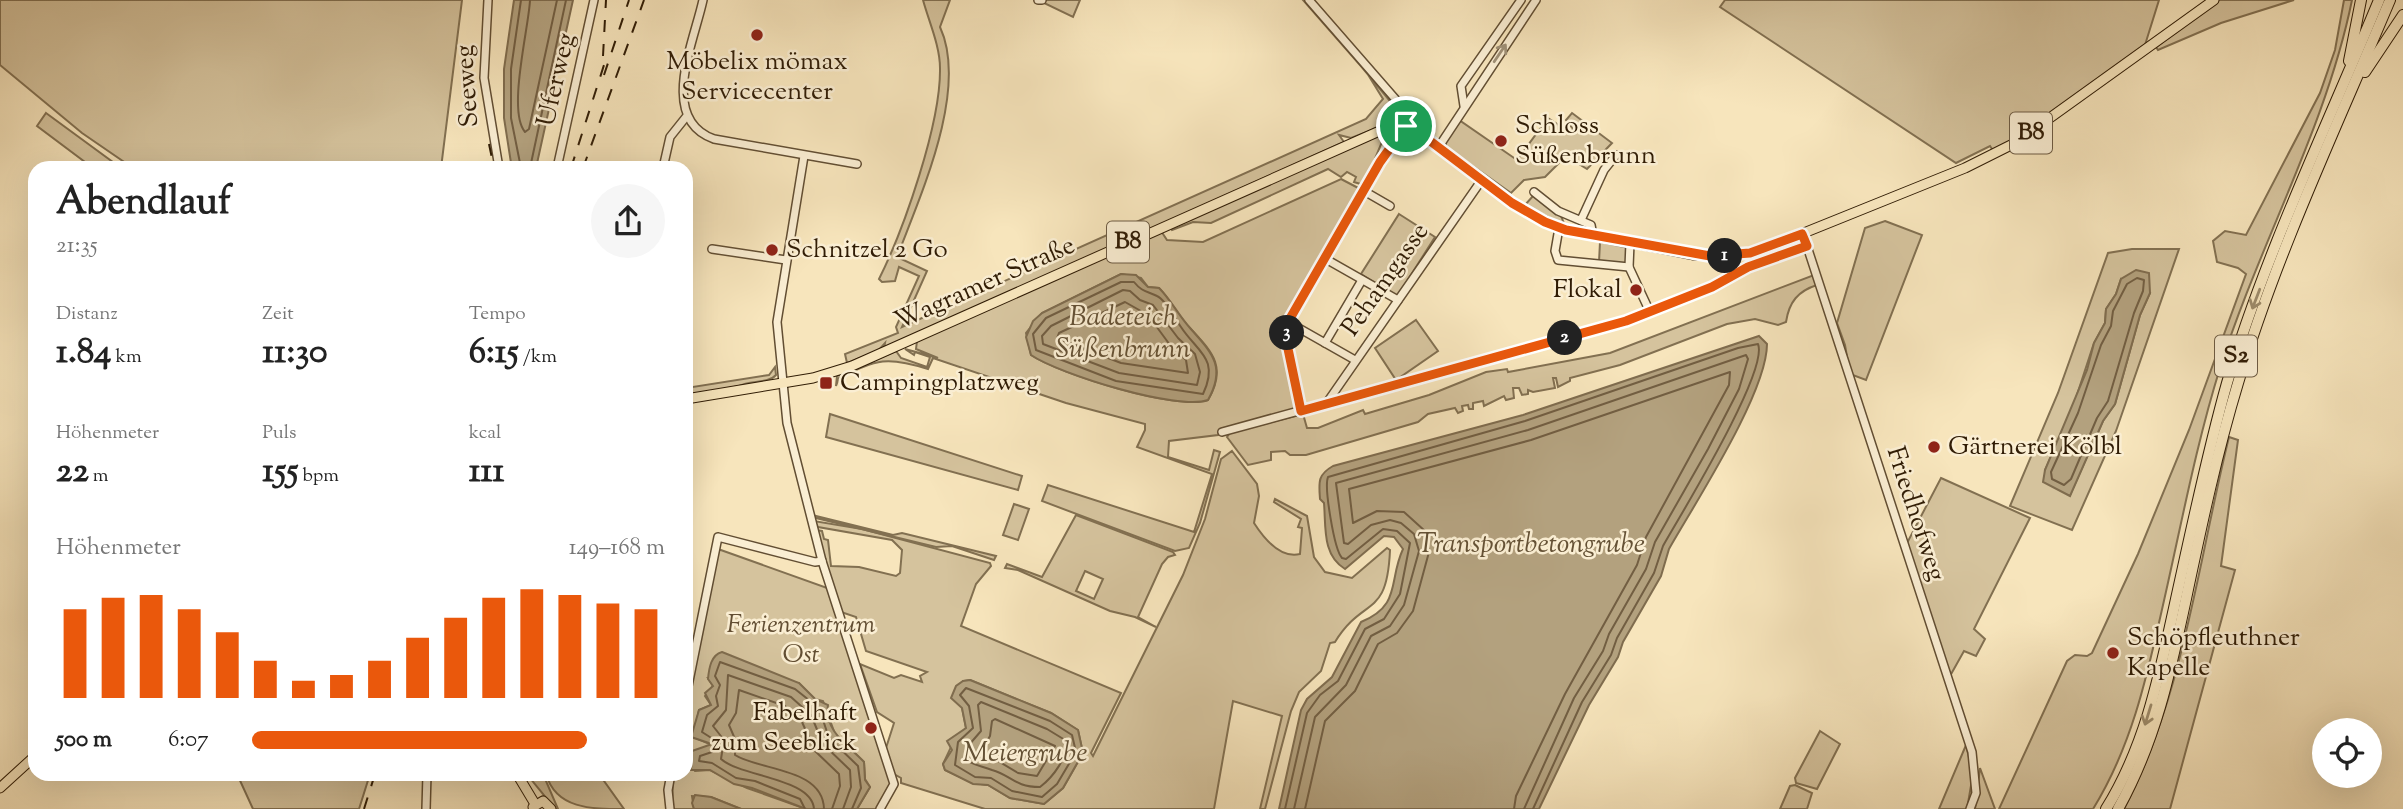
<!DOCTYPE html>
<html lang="de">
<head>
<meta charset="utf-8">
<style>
	body { margin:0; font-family:"Sorts Mill Goudy",serif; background:#f6f6f6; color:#222; height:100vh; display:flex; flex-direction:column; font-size:26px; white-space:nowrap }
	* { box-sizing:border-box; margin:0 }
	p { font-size:23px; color:#767676 }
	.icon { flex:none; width:38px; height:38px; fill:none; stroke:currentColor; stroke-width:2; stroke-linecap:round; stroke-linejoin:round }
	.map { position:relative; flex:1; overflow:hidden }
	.sheet { position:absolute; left:28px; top:161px; width:665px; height:620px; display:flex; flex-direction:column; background:#fff; border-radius:21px; box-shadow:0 7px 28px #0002 }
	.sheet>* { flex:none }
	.controls { position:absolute; left:2312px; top:718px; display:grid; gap:14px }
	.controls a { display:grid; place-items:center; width:70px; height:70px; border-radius:50%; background:#fff; box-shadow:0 7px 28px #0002; font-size:35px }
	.pin { position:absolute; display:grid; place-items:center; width:60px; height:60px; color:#fff; margin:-30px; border:4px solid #fff; border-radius:50%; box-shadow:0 2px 7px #0007 }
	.km { position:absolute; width:35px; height:35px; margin:-18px; border-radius:50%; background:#222; color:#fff; font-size:19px; line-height:35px; text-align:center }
	.round { display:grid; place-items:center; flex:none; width:74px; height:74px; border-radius:37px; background:#f6f6f6 }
	.summary { display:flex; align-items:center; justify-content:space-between; height:119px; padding:0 28px }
	h1 { font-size:38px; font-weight:800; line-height:52px }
	.metrics { display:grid; grid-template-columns:repeat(3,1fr); gap:10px; height:119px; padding:7px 28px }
	.metrics div { display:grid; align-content:center }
	.metrics b { font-size:35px; font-weight:800 }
	.metrics small { font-size:19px; font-weight:400 }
	.metrics p { font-size:19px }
	.chart { height:196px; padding:14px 28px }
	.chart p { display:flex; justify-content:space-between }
	.chart svg { width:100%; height:126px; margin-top:7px; stroke:#ea580c; stroke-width:6 }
	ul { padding:0 28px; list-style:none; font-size:23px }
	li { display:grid; grid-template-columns:112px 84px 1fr; align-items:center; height:52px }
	li i { height:18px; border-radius:9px; background:#ea580c }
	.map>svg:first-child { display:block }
</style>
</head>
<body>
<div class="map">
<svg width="2403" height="809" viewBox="0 0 2403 809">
	<rect width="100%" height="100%" fill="#f7e5bc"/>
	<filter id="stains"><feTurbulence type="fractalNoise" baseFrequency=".00286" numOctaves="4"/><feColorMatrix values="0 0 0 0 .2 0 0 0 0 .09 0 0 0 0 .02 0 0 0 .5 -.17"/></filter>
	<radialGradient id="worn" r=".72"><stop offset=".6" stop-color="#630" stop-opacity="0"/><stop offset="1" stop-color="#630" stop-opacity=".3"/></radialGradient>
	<g fill="#d5c39d" stroke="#827051" stroke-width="2" fill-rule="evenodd">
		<polygon points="0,0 462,0 441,168 133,168 82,133 0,65"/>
		<path d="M923 0H950L940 27C969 90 920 196 897 257L927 271 902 327 1366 119 1383 99 1367 73 1303 0H1306L1400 113 1393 122 1351 138 1339 135 1344 142 884 349 885 343 878 351 847 363 845 354 898 333 896 327 919 276 899 267 895 281 882 282 879 279C904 229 941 123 940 68 940 46 929 22 923 0Z"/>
		<polygon points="1038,0 1080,0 1073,17"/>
		<polygon points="1725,0 2159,0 2145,45 2036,126 1994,152 1990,146 1956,163 1720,7"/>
		<polygon points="2219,0 2294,0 2221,23 2158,50 2156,47"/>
		<path d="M2344 0H2352C2326 128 2259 244 2220 368 2196 445 2181 526 2163 605 2147 676 2132 746 2093 809H1999L2067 661 2075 655 2087 656 2092 653 2138 554 2189 430 2246 274 2238 268 2217 262 2213 241 2225 231 2246 235 2320 93 2335 50Z"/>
		<polygon points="46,113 121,168 93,168 37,126"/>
		<polygon points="1572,113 1612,143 1587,169 1566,156 1545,177 1524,180 1511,193 1446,147 1446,141 1459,120 1517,160 1548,118 1571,133 1573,129 1566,120"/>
		<polygon points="1387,131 1396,130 1399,133 1394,138 1384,137 1364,185 1354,182 1356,177 1347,172 1341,177 1328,169 1211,223 1193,222 1172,230 1170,227"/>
		<path d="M1341 179 1364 191 1288 322 1287 344 1301 411 1220 429 1218 435 1169 441 1168 457 1209 470 1214 450 1220 452 1200 523 1189 548 1175 551 1042 501 1048 485 1194 532 1212 474 1137 447 1145 430V424L1066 403 933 358 928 369C887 356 878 359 839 378L836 386 837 376 896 351 901 358 927 367 930 357 915 352 914 355 905 349 938 358 916 349 917 341 1161 231 1167 240 1203 242ZM1121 274 1141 278 1148 287 1159 288C1171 300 1178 316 1190 328 1211 351 1228 366 1208 400 1177 411 1059 374 1031 355L1026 333 1042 313Z"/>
		<polygon points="1533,196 1538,196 1551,206 1551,210 1561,216 1565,226 1524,206"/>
		<polygon points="1399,214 1435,237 1397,297 1361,274"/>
		<polygon points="1885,221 1922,235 1866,380 1850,374 1845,345 1837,323 1865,228"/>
		<polygon points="1600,242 1629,248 1627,264 1599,262"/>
		<path d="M2132 249H2179L2116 431 2072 530 2010 506 2058 393 2108 253ZM2121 279 2150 293 2140 315 2115 404 2103 421 2070 495 2045 470 2072 410 2094 343 2105 323 2106 309 2116 294Z"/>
		<path d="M1814 275 1817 285C1798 291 1789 302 1786 322L1778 325 1755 319 1727 324 1620 365 1570 378V381L1558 387 1556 378H1553L1555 388 1533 392 1528 390V394L1522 395 1519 388H1513L1514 398 1506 400 1504 396 1484 406 1483 401 1473 403V409H1469L1468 405 1462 406 1463 411 1458 413 1455 408 1428 414 1418 422 1306 455H1290L1285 451 1271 452V460L1248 465 1227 437 1230 433 1303 414 1307 428H1318L1363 410 1365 414 1429 395 1486 372 1507 369 1508 372 1610 353Z"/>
		<polygon points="1416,320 1438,351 1396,380 1375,348"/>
		<path d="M775 367 776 375C768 384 750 380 739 386L686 396V388L769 375Z"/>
		<polygon points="830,414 1022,476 1018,490 826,437"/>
		<path d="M2229 437 2238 440 2221 566 2235 570 2170 809H2124C2184 694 2198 562 2229 437Z"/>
		<path d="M1232 451 1257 484 1259 496 1254 523C1263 537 1280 559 1300 554L1302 528 1298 527 1301 519 1274 502 1275 499 1307 516 1314 557 1325 572 1352 578 1387 548 1390 550C1387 620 1364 595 1335 642L1330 643 1321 671 1299 692 1291 711 1265 809H1260L1282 716 1233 701 1214 809H985L901 783V778L894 774 886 748 894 723 877 712 860 664 894 678 901 675 922 682 920 676 927 672 866 651 856 617 841 612 816 530 822 531 824 539 828 540 831 566 859 567 896 576 900 573 902 550 892 540 818 527 814 521 862 529 990 563 991 566 976 584 961 626 1121 693 1091 753 1093 756 1183 575 1205 519 1221 459ZM970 680 1051 713 1078 730 1083 753 1063 788 1044 804 1010 798 988 785 973 783 945 770 943 764 951 747 966 728 962 708 963 681Z"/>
		<polygon points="1941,478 2030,518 1974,629 1985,639 1976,656 1964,651 1950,676 1906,545"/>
		<polygon points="1014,504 1029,509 1018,540 1003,535"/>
		<polygon points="812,515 893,535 902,533 996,556 994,560 952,546 936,547 816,518"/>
		<path d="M1076 515 1173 552 1175 555 1168 557 1162 564 1138 617 1156 627 1135 617 1110 611 1018 570 1005 568 1007 564 1042 577ZM1085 571 1103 579 1094 599 1076 591Z"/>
		<polygon points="718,549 830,589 891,784 878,809 857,809 870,787 865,779 864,762 835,734 823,701 815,699 799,683 708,678 713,686 705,696 711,705 699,710 693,737 712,745 693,752 691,764 695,771 710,770 747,788 806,809 741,809 711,797 692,796 694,809 672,809 673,774 686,774 686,702"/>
		<polygon points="1820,731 1840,744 1817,789 1796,783 1795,778"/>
		<polygon points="1966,745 1973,774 1967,809 1939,809"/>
		<polygon points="1980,768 1995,809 1975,809"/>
		<polygon points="237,774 370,774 359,809 253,809"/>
		<path d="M527 774H543L558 809H554C550 801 534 784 527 774Z"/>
		<path d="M546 774H599L624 809C591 809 556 809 546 774Z"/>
		<polygon points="1795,785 1812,793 1807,809 1780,809 1790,786"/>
	</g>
	<g fill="#b3a17e" stroke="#7f6c4e" stroke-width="2">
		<polygon points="514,0 573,0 536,168 517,168 511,163 504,118 504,69"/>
		<polygon points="2136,270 2149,273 2150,293 2140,315 2115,404 2103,421 2070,496 2043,482 2045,470 2087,370 2094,343 2105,323 2106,309 2116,294 2121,279"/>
		<path d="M1121 274 1136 275 1148 287 1159 288C1171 300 1179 316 1190 328 1211 352 1227 366 1208 400 1178 411 1059 374 1031 355L1026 337 1033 321 1042 313Z"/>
		<path d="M1759 336 1767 344C1767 393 1695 503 1669 549L1661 576 1623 642 1618 657 1589 705 1539 809H1279L1301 710 1307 699 1332 677 1361 622C1402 605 1388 581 1403 549L1394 537 1384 536 1345 569C1322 555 1326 527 1324 503L1320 499C1319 483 1317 475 1333 466L1523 415Z"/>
		<path d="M722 652 799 683 815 699 828 705C824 731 848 745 864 762L865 780 870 787 857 809H806L752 788 734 784 710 770H691L692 751 712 744 691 737 699 710 711 705 705 693 713 686 708 679C709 668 711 655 722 652Z"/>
		<polygon points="970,680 1051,713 1078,730 1083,753 1063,788 1044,804 1010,798 988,785 973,784 945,770 943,764 952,750 947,741 966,728 962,708 951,698 956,686 963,681"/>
		<polygon points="695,795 711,797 741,809 694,809 692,803"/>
	</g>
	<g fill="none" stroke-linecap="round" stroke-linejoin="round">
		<g stroke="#725e42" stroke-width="2">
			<path d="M530 0C529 27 507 111 525 132L529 129 557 0"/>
			<polyline points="521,168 511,118 511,69 521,0"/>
			<polyline points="530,168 566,0"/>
			<polygon points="2137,278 2144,280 2143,291 2134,313 2108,401 2097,418 2071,479 2064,485 2052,479 2051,472 2078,413 2101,345 2111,326 2113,311 2127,284"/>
			<path d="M1121 282H1134C1142 292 1147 291 1157 296 1166 300 1175 319 1181 327 1197 352 1220 358 1203 394L1116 381 1036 350 1033 334 1046 318Z"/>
			<polygon points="1123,290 1130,291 1140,300 1153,305 1178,338 1195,354 1200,372 1197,385 1119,373 1043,344 1042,336 1051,326"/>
			<polygon points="1125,302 1148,315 1170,345 1186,360 1188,373 1121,363 1057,338 1059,333"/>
			<polygon points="966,688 1050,721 1072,735 1076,752 1057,784 1042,797 1012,791 991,778 975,777 955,765 958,742 973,728 969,706 960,695"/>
			<path d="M981 702 1047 729 1065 740C1070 756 1052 778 1040 787 1014 787 1011 775 992 770 982 766 976 766 966 760L968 746 981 731 978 705Z"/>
			<polygon points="995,719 1055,746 1037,776 1018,773 998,761 979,755 990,736 992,721"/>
			<polyline points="805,809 800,799 755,781 736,778 712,763 699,761 700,756 712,752 716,746 713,739 702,732 707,715 718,706 716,696 720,685 715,676 720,662 795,689 819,708 829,738 858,766 861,788 852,809"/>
			<path d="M814 809C812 778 741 777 721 759L724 740 713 726 726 710 728 675 791 697 811 715 823 744 850 770 851 787 843 809"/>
			<path d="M824 809C823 768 761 771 735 755V739L729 725 736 713 739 690 785 706 802 722 815 751 839 774 840 786 832 809"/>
			<path d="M1285 809 1307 713 1320 695 1338 681 1365 629 1384 619 1400 594 1410 543 1397 531 1383 529 1346 559 1342 558C1334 549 1324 487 1328 477L1525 421 1738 348 1758 344C1769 371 1681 514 1663 546L1654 573 1617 638 1611 655 1582 702 1533 809"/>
			<polyline points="1294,809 1315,717 1346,685 1371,636 1390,626 1404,605 1419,551 1414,534 1401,523 1390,520 1371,525 1348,544 1344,543 1336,483 1528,430 1746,355 1748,359 1739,389 1708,449 1655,542 1646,569 1609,634 1603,651 1574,698 1524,809"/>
			<polyline points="1305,809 1325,721 1355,691 1378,644 1397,633 1413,611 1429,552 1425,531 1404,512 1377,511 1353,523 1349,489 1531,440 1730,372 1729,385 1646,537 1637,565 1565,694 1516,796 1514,809"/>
		</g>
		<g stroke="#624e33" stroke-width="10">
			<g id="minor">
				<polyline points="488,0 484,78 499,168"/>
				<path d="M703 0C694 42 658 119 714 139L857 164"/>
				<polyline points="1038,0 1042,0"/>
				<polyline points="1464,106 1461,86 1521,0"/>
				<polyline points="1438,148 1536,0"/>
				<polyline points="804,156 777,322 787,423 822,561 894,784 880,809"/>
				<polyline points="557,168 594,0"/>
				<polyline points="663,168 670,137 686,117"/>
				<polyline points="1364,191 1390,206"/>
				<polyline points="1534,192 1558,211 1591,225 1593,236"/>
				<polyline points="1581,220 1604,170 1616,155"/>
				<polyline points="1559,228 1555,251 1558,260 1629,267"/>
				<polyline points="1803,234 1972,752 1976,793 1970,809"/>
				<polyline points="1630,243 1629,267 1649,310"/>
				<polyline points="712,249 786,260"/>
				<polyline points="1324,258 1398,300"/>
				<polyline points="1288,322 1355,360"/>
				<polyline points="1325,343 1362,280"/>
				<polyline points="1326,404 1481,181"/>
				<polyline points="1301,411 1287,344 1288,322 1380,162 1406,126 1408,117 1398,102 1309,0"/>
				<polyline points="1222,432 1626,321 1712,287 1748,267 1807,246"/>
				<polyline points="686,696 718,537 815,562 822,561"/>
				<polyline points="426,809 427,774"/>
				<polyline points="670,809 668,790 671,774"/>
			</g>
		</g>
		<g stroke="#301c05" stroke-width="11">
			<g id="major">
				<polyline points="686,399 813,378 852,366 1393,125 1415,129 1512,203 1559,228 1694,255 1726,256 1759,251 1965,168 2015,143 2214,0"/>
				<polyline points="517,774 535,804"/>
				<polyline points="0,788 35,756"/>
				<polyline points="533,807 543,801 551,809"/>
			</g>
		</g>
		<g stroke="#301c05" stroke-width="12">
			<g id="highway">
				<polyline points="2349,61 2361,0"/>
				<polyline points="2365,72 2403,15"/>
				<path d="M2106 809C2146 745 2160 672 2176 599 2192 527 2207 454 2227 383 2266 252 2327 126 2379 0"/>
				<path d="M2118 809C2156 741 2171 669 2187 594 2202 523 2217 452 2238 383 2277 252 2337 126 2390 0"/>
			</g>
		</g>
		<use href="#minor" stroke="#faeed3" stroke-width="7"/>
		<use href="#major" stroke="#f7e5bc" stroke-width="9"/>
		<use href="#highway" stroke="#f7e5bc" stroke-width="10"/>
		<g stroke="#301c05" stroke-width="2" stroke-dasharray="12 12" stroke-linecap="butt">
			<polyline points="603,56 606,0"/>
			<polyline points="604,75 629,0"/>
			<polyline points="489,144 494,168"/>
			<polyline points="571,168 604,65"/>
			<polyline points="583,168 644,0"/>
			<polyline points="364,809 375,774"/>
		</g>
	</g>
	<defs><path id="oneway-shaft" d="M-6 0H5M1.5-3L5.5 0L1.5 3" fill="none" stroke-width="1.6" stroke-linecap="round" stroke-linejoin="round" transform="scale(1.75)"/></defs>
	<use stroke="#9f9076" href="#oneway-shaft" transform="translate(1500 53) rotate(-56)"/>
	<g stroke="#9d8b6a">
		<use href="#oneway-shaft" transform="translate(2256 299) rotate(111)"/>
		<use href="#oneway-shaft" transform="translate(2148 715) rotate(107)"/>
	</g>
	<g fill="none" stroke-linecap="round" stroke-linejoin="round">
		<g stroke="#fff" stroke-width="14">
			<polygon id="route" points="1406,126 1417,131 1512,203 1545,222 1566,230 1710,256 1750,253 1802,234 1807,246 1748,267 1712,287 1626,321 1301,411 1287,344 1288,322 1380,162"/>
		</g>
		<use href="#route" stroke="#ea580c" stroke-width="9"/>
	</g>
	<g fill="#8f2418" stroke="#faeed3" stroke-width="2.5">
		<circle cx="757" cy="35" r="7"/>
		<circle cx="1501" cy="141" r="7"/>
		<circle cx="772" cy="250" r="7"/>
		<circle cx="1636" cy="290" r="7"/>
		<rect x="819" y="376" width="14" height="14" rx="3.5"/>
		<circle cx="1934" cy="447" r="7"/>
		<circle cx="2113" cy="653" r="7"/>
		<circle cx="871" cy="728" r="7"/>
	</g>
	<g text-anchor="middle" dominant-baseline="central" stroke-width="5" stroke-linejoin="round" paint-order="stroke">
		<g fill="#faeed3" stroke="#6d5b43" stroke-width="2">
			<rect x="2010" y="112.5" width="42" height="41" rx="5"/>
			<rect x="1107" y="221.5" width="42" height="41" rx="5"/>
			<rect x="2215" y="335.5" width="42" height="41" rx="5"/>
		</g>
		<g font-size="24" font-weight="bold" fill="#301c05">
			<text x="2031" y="133">B8</text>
			<text x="1128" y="242">B8</text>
			<text x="2236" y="356">S2</text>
		</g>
		<g font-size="26" fill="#301c05" stroke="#faeed3" text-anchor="start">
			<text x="757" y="62" text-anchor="middle">Möbelix mömax<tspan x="757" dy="30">Servicecenter</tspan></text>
			<text x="1515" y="126">Schloss<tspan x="1515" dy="30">Süßenbrunn</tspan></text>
			<text x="786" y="250">Schnitzel 2 Go</text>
			<text x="1622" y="290" text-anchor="end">Flokal</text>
			<text x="840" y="383">Campingplatzweg</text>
			<text x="1948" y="447">Gärtnerei Kölbl</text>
			<text x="2127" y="638">Schöpfleuthner<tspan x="2127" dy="30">Kapelle</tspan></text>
			<text x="857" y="713" text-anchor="end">Fabelhaft<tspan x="857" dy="30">zum Seeblick</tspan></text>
		</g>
		<g font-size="26" fill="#301c05" stroke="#faeed3">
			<text transform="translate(557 80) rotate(-77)">Uferweg</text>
			<text transform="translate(468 86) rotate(-94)">Seeweg</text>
			<text transform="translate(1386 280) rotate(-55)">Pehamgasse</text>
			<text transform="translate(985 284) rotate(-24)">Wagramer Straße</text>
			<text transform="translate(1915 514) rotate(72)">Friedhofweg</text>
		</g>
		<g font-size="26" font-style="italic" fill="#624e33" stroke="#faeed3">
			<text x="801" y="625">Ferienzentrum<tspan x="801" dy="30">Ost</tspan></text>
		</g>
		<g font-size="28" font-style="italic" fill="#645135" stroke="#faeed3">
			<text x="1123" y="318">Badeteich<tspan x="1123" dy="32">Süßenbrunn</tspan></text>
			<text x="1531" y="545">Transportbetongrube</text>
			<text x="1025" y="754">Meiergrube</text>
		</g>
	</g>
	<rect width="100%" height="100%" filter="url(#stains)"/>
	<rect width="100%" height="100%" fill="url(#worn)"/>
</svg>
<div class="controls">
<a><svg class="icon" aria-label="locate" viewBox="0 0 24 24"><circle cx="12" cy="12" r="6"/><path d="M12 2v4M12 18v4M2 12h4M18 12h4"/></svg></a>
</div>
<div class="pin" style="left:1406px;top:126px;background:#1e9e55"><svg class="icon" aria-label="arrive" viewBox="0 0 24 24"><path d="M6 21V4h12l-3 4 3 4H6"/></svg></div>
<b class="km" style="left:1725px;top:256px">1</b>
<b class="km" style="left:1565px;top:338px">2</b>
<b class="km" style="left:1287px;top:333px">3</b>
<section class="sheet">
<div class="summary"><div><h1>Abendlauf</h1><p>21:35</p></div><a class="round"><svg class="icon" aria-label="share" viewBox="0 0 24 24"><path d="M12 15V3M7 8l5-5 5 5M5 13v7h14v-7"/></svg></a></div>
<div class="metrics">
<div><p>Distanz</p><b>1.84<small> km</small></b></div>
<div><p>Zeit</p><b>11:30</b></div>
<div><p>Tempo</p><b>6:15<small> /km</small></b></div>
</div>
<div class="metrics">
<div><p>Höhenmeter</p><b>22<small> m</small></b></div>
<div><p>Puls</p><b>155<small> bpm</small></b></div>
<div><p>kcal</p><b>111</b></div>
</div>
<div class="chart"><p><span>Höhenmeter</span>149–168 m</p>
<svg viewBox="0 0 160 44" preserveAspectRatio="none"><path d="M5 44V13M15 44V9M25 44V8M35 44V13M45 44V21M55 44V31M65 44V38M75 44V36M85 44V31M95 44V23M105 44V16M115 44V9M125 44V6M135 44V8M145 44V11M155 44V13"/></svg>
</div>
<ul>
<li><b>500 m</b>6:07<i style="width:81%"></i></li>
</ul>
</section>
</div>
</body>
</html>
